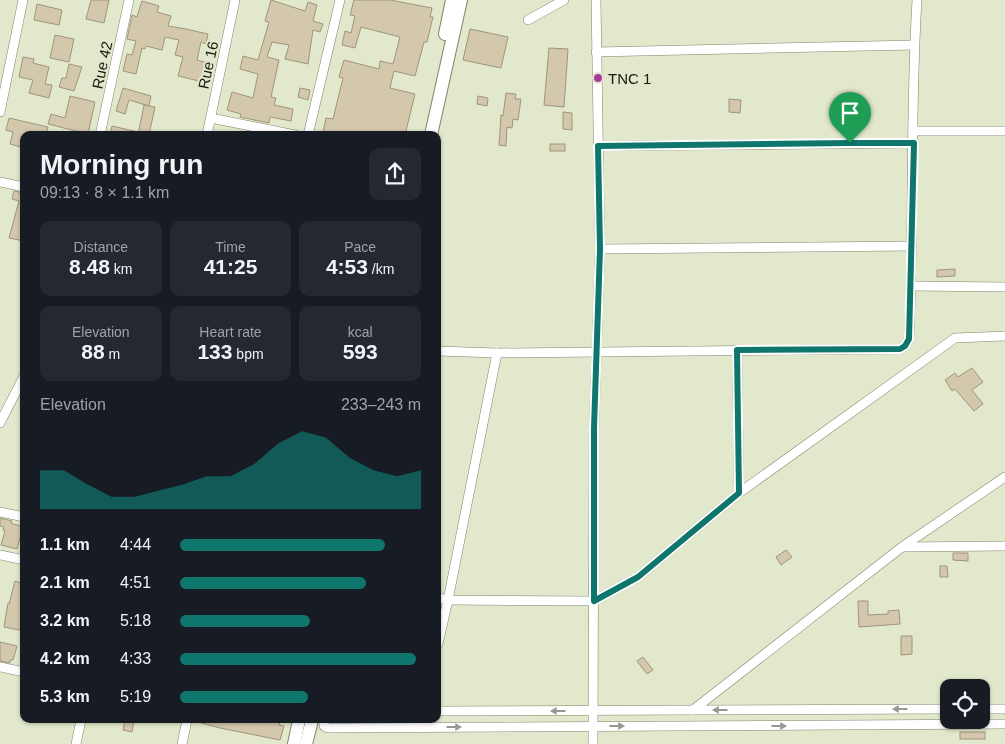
<!DOCTYPE html>
<html lang="en">
<head>
<meta charset="utf-8">
<style>
	body { margin:0; font-family:Arial,sans-serif; background:#242831; color:#f1f3f6; height:100vh; display:flex; flex-direction:column; font-size:19px; white-space:nowrap }
	* { box-sizing:border-box; margin:0 }
	p { font-size:16px; color:#9ea1a6 }
	.icon { flex:none; width:28px; height:28px; fill:none; stroke:currentColor; stroke-width:2; stroke-linecap:round; stroke-linejoin:round }
	.map { position:relative; flex:1; overflow:hidden }
	.drawer { position:absolute; left:20px; top:131px; width:421px; height:592px; display:flex; flex-direction:column; background:#171b24; border-radius:10px; box-shadow:0 1px 4px #0004 }
	.drawer>* { flex:none }
	.fabs { position:absolute; left:940px; top:679px; display:grid; gap:10px }
	.fabs a { display:grid; place-items:center; width:50px; height:50px; border-radius:10px; background:#171b24; box-shadow:0 1px 4px #0004; font-size:25px }
	.pin { position:absolute; display:grid; place-items:center; width:42px; height:42px; color:#fff; margin:-51px -21px; border-radius:50% 50% 50% 0; rotate:-45deg; box-shadow:0 0 5px #0007 }
	.pin .icon { rotate:45deg }
	.round { display:grid; place-items:center; flex:none; width:52px; height:52px; border-radius:10px; background:#242831 }
	.summary { display:flex; align-items:center; justify-content:space-between; height:85px; padding:0 20px }
	h1 { font-size:28px; font-weight:600; line-height:38px }
	.stats { display:grid; grid-template-columns:repeat(3,1fr); gap:8px; height:85px; padding:5px 20px }
	.stats div { display:grid; align-content:center; border-radius:10px; background:#242831; text-align:center }
	.stats b { font-size:21px; font-weight:600 }
	.stats small { font-size:14px; font-weight:400 }
	.stats p { font-size:14px }
	.chart { height:140px; padding:10px 20px }
	.chart p { display:flex; justify-content:space-between }
	.chart svg { width:100%; height:90px; margin-top:5px; fill:#0f766e; opacity:.7 }
	ul { padding:0 20px; list-style:none; font-size:16px }
	li { display:grid; grid-template-columns:80px 60px 1fr; align-items:center; height:38px }
	li i { height:12px; border-radius:6px; background:#0f766e }
	.map>svg:first-child { display:block }
</style>
</head>
<body>
<div class="map">
<svg width="1005" height="744" viewBox="0 0 1005 744">
	<rect width="100%" height="100%" fill="#e2e8cb"/>
	<g fill="#d3c7ac" stroke="#a0957b">
		<polygon points="91,0 109,0 104,23 86,19"/>
		<polygon points="271,0 305,11 308,2 317,5 313,21 323,24 320,32 313,30 308,64 285,59 289,45 272,42 267,57 279,60 271,97 276,98 274,105 293,109 291,121 270,117 269,123 240,117 241,114 227,110 232,92 253,98 258,74 240,69 243,56 258,60 269,22 265,21"/>
		<polygon points="354,0 390,0 432,8 430,17 433,17 427,42 424,42 415,76 394,71 390,88 415,94 405,135 342,135 323,132 326,118 333,119 343,78 339,77 344,60 379,69 380,61 393,64 400,37 361,27 355,48 342,45 345,31 351,33 355,16 350,15"/>
		<polygon points="142,1 159,6 157,12 171,16 168,26 186,29 208,34 206,44 201,42 197,60 208,63 203,82 178,76 183,57 175,55 179,40 165,37 162,50 146,46 145,49 142,48 136,74 123,71 127,54 132,55 136,41 127,39 132,15 137,17"/>
		<polygon points="37,4 62,10 59,25 34,20"/>
		<polygon points="470,29 508,37 501,68 463,60"/>
		<polygon points="55,35 74,39 69,62 50,58"/>
		<polygon points="549,48 568,49 564,107 544,105"/>
		<polygon points="23,57 34,59 33,63 49,67 45,84 52,85 49,98 29,93 33,80 19,77"/>
		<polygon points="69,64 82,67 74,91 59,87 62,78 66,78"/>
		<polygon points="123,88 151,96 149,106 129,100 125,114 116,111"/>
		<polygon points="300,88 310,90 308,100 298,97"/>
		<polygon points="506,93 516,94 515,99 521,99 518,120 513,119 512,128 507,127 506,146 499,145 501,115 503,116"/>
		<polygon points="70,96 95,102 88,134 48,124 51,114 65,118"/>
		<polygon points="478,96 488,98 487,106 477,104"/>
		<polygon points="729,99 741,100 740,113 729,112"/>
		<polygon points="144,105 155,107 149,135 138,135"/>
		<polygon points="563,112 572,113 572,130 563,129"/>
		<polygon points="9,118 48,127 46,135 33,132 33,135 24,135 24,148 10,144 13,132 6,130"/>
		<polygon points="112,126 138,132 137,135 110,135"/>
		<rect x="550" y="144" width="15" height="7"/>
		<polygon points="14,191 24,193 24,241 9,238 19,201 12,199"/>
		<polygon points="955,269 955,276 937,277 937,270"/>
		<polygon points="972,368 983,382 972,390 983,404 974,411 955,389 952,391 945,380 955,373 958,377"/>
		<polygon points="0,518 12,521 11,523 23,527 17,549 1,545 5,531 3,530 4,527 0,526"/>
		<polygon points="786,550 792,557 781,565 776,557"/>
		<polygon points="953,553 968,553 968,561 953,560"/>
		<polygon points="940,566 947,566 948,577 940,577"/>
		<polygon points="15,581 24,584 24,631 4,627 8,603 9,604"/>
		<polygon points="858,601 868,601 868,615 888,614 888,611 899,610 900,624 859,627"/>
		<polygon points="901,636 912,636 912,654 901,655"/>
		<polygon points="0,642 17,646 13,660 10,660 10,663 0,661"/>
		<polygon points="643,657 653,670 647,674 637,661"/>
		<polygon points="125,720 134,720 132,732 123,730"/>
		<polygon points="199,720 222,720 231,722 231,720 281,720 279,725 284,726 280,740 220,728 198,722"/>
		<rect x="960" y="732" width="25" height="7"/>
	</g>
	<g fill="none" stroke-linecap="round" stroke-linejoin="round">
		<g stroke="#7f846a" stroke-width="10">
			<g id="minor">
				<polyline points="528,20 564,0"/>
				<polyline points="596,52 914,45"/>
				<polyline points="0,112 23,0"/>
				<polyline points="211,118 295,135"/>
				<polyline points="913,131 1005,131"/>
				<polyline points="100,135 129,0"/>
				<polyline points="207,135 235,0"/>
				<polyline points="308,135 340,0"/>
				<polyline points="598,146 914,143"/>
				<polyline points="0,182 24,187"/>
				<polyline points="600,249 912,246"/>
				<polyline points="912,286 1005,287"/>
				<polyline points="737,350 739,493"/>
				<path d="M438 351 497 353 900 349 905 346 909 339C914 226 910 113 917 0"/>
				<polyline points="0,423 24,376"/>
				<polyline points="0,512 24,517"/>
				<polyline points="903,547 1005,546"/>
				<polyline points="0,555 24,560"/>
				<polyline points="438,598 448,600 594,601 638,577 739,493 955,338 1005,336"/>
				<polyline points="438,644 448,600 497,353"/>
				<polyline points="0,667 24,672"/>
				<polyline points="981,709 1005,709"/>
				<polyline points="693,710 902,547 1005,477"/>
				<polyline points="438,711 949,709"/>
				<polyline points="324,720 324,726 328,728 1005,724"/>
				<polyline points="76,744 81,720"/>
				<polyline points="182,744 187,720"/>
				<polyline points="593,744 594,428 600,249 596,0"/>
			</g>
		</g>
		<g stroke="#7f846a" stroke-width="14">
			<g id="secondary">
				<polyline points="445,34 452,0"/>
				<polyline points="431,135 461,0"/>
				<polyline points="294,744 299,720"/>
				<polyline points="306,744 312,720"/>
			</g>
		</g>
		<use href="#minor" stroke="#fff" stroke-width="9"/>
		<use href="#secondary" stroke="#fff" stroke-width="12"/>
	</g>
	<defs><path id="oneway-solid" d="M-6-.8H1V-3.2L6.5 0L1 3.2V.8H-6Z" transform="scale(1.25)"/></defs>
	<g fill="#989893">
		<use href="#oneway-solid" transform="translate(900 709) rotate(180)"/>
		<use href="#oneway-solid" transform="translate(720 710) rotate(180)"/>
		<use href="#oneway-solid" transform="translate(558 711) rotate(180)"/>
		<use href="#oneway-solid" transform="translate(617 726)"/>
		<use href="#oneway-solid" transform="translate(779 726)"/>
		<use href="#oneway-solid" transform="translate(454 727)"/>
	</g>
	<g fill="none" stroke-linecap="round" stroke-linejoin="round">
		<g stroke="#fff" stroke-width="10">
			<polygon id="route" points="850,143 914,143 909,339 905,346 900,349 737,350 739,493 638,577 594,601 594,428 600,249 598,146"/>
		</g>
		<use href="#route" stroke="#0f766e" stroke-width="6"/>
	</g>
	<circle fill="#a93b9a" stroke="#e2e8cb" stroke-width="2" cx="598" cy="78" r="5"/>
	<g text-anchor="middle" dominant-baseline="central" stroke-width="4" stroke-linejoin="round" paint-order="stroke">
		<g font-size="15" fill="#191a10" stroke="#e2e8cb">
			<text transform="translate(102 65) rotate(-78)">Rue 42</text>
			<text transform="translate(208 65) rotate(-78)">Rue 16</text>
		</g>
		<g font-size="15" fill="#191a10" stroke="#e2e8cb" text-anchor="start">
			<text x="608" y="78">TNC 1</text>
		</g>
	</g>
</svg>
<div class="fabs">
<a><svg class="icon" aria-label="locate" viewBox="0 0 24 24"><circle cx="12" cy="12" r="6"/><path d="M12 2v4M12 18v4M2 12h4M18 12h4"/></svg></a>
</div>
<div class="pin" style="left:850px;top:143px;background:#1e9e55"><svg class="icon" aria-label="arrive" viewBox="0 0 24 24"><path d="M6 21V4h12l-3 4 3 4H6"/></svg></div>
<section class="drawer">
<div class="summary"><div><h1>Morning run</h1><p>09:13 · 8 × 1.1 km</p></div><a class="round"><svg class="icon" aria-label="share" viewBox="0 0 24 24"><path d="M12 15V3M7 8l5-5 5 5M5 13v7h14v-7"/></svg></a></div>
<div class="stats">
<div><p>Distance</p><b>8.48<small> km</small></b></div>
<div><p>Time</p><b>41:25</b></div>
<div><p>Pace</p><b>4:53<small> /km</small></b></div>
</div>
<div class="stats">
<div><p>Elevation</p><b>88<small> m</small></b></div>
<div><p>Heart rate</p><b>133<small> bpm</small></b></div>
<div><p>kcal</p><b>593</b></div>
</div>
<div class="chart"><p><span>Elevation</span>233–243 m</p>
<svg viewBox="0 0 160 44" preserveAspectRatio="none"><path d="M0 44V25L10 25L20 32L30 38L40 38L50 35L60 32L70 28L80 28L90 22L100 12L110 6L120 9L130 19L140 25L150 28L160 25V44z"/></svg>
</div>
<ul>
<li><b>1.1 km</b>4:44<i style="width:85%"></i></li>
<li><b>2.1 km</b>4:51<i style="width:77%"></i></li>
<li><b>3.2 km</b>5:18<i style="width:54%"></i></li>
<li><b>4.2 km</b>4:33<i style="width:98%"></i></li>
<li><b>5.3 km</b>5:19<i style="width:53%"></i></li>
</ul>
</section>
</div>
</body>
</html>
